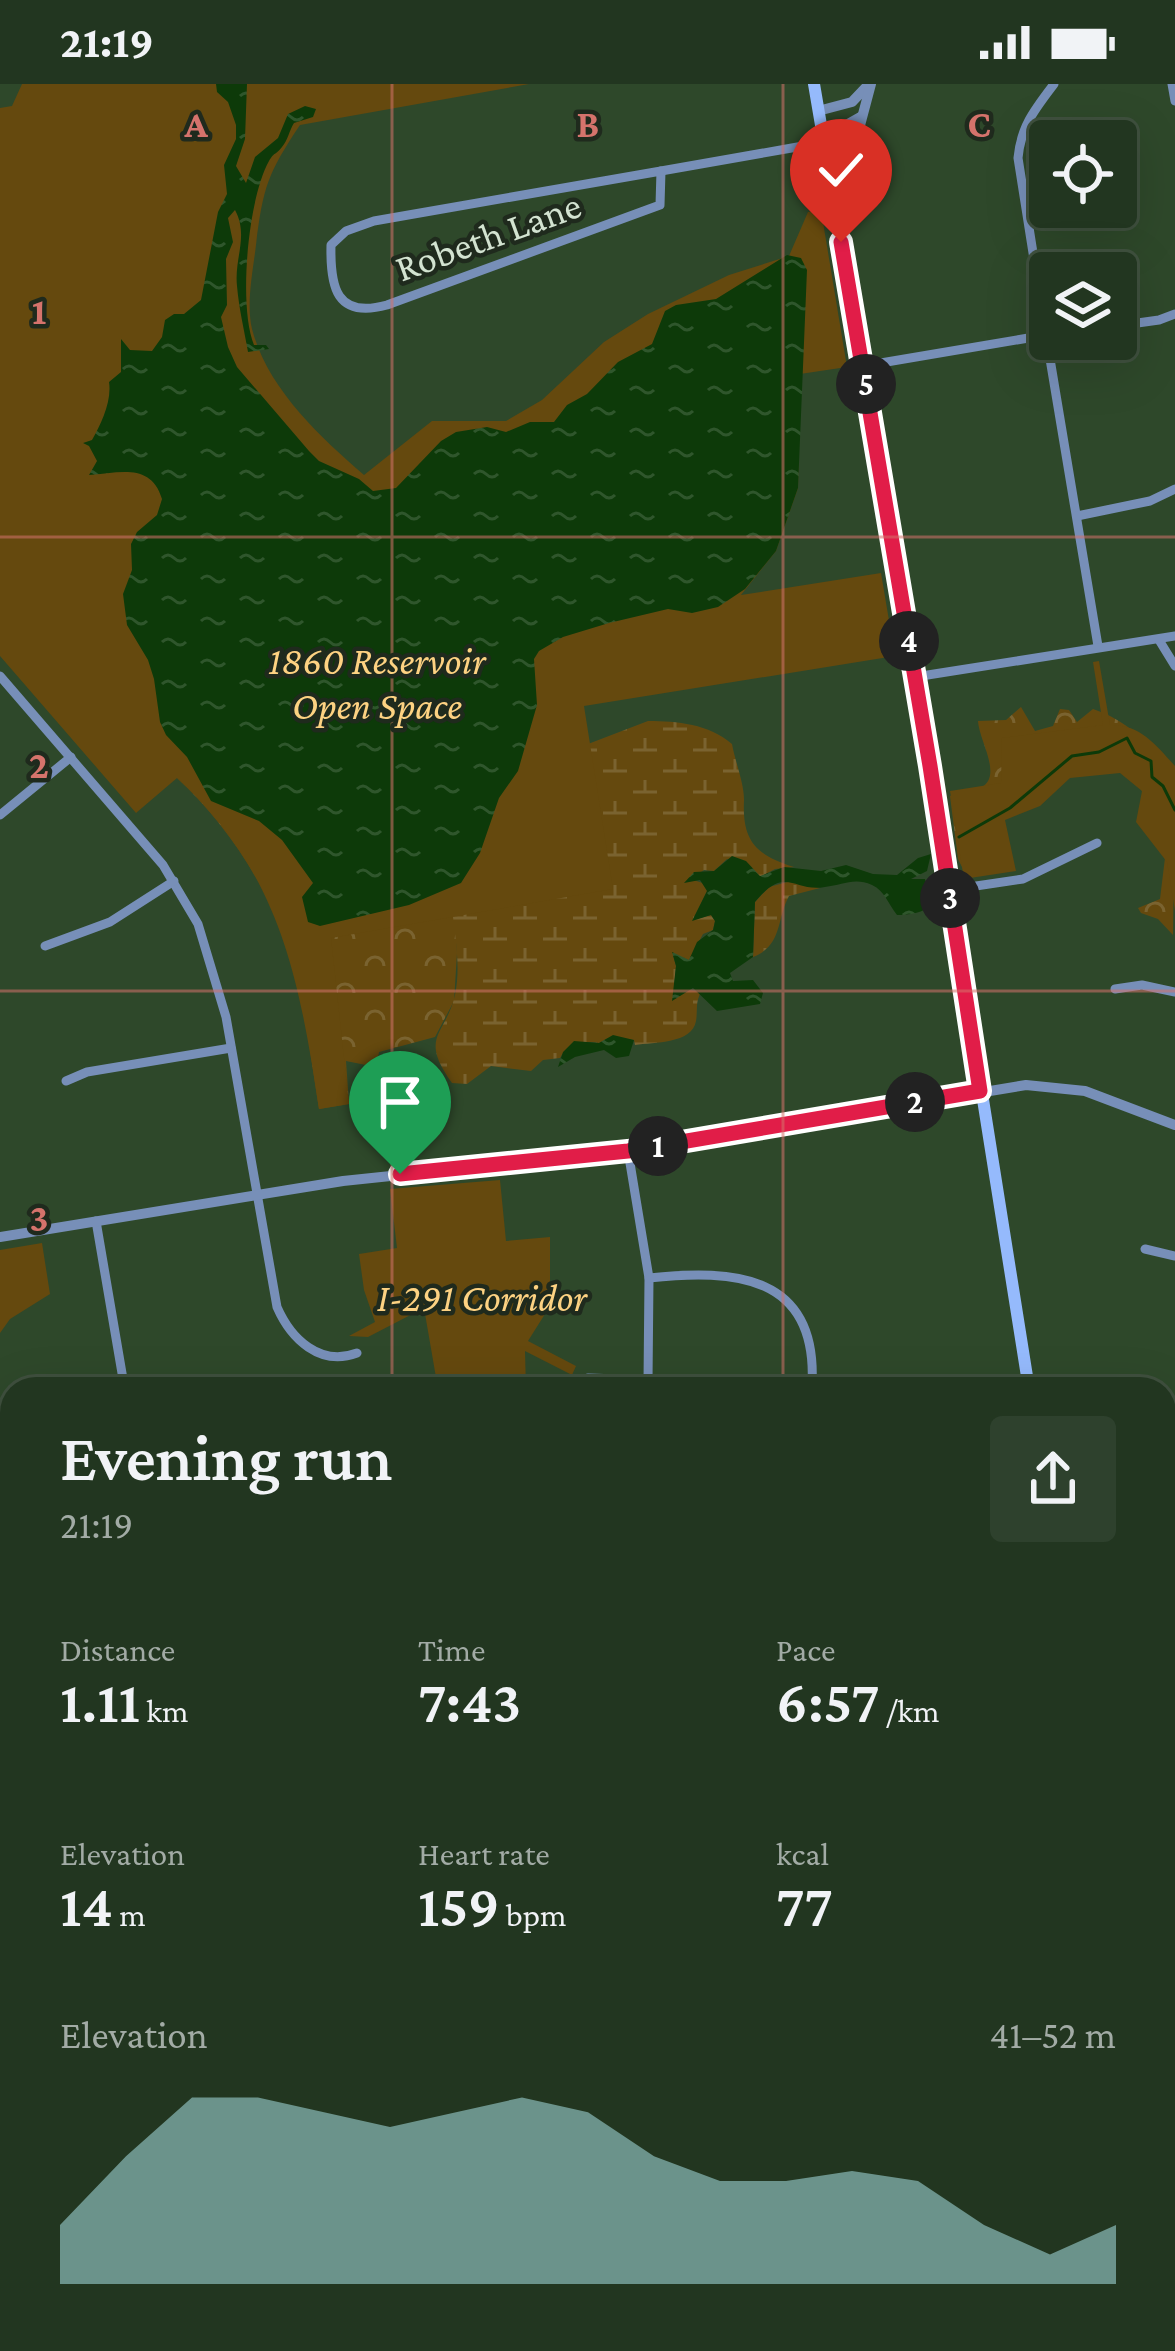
<!DOCTYPE html>
<html lang="en">
<head>
<meta charset="utf-8">
<style>
	body { margin:0; font-family:"Crimson Pro",serif; background:#2e412d; color:#f1f3f6; height:100vh; display:flex; flex-direction:column; font-size:45px; white-space:nowrap }
	* { box-sizing:border-box; margin:0 }
	p { font-size:39px; color:#a2aba5 }
	.icon { flex:none; width:66px; height:66px; fill:none; stroke:currentColor; stroke-width:2; stroke-linecap:round; stroke-linejoin:round }
	.map { position:relative; flex:1; overflow:hidden }
	.side { position:absolute; left:0px; top:1293px; width:1176px; height:975px; display:flex; flex-direction:column; background:#223620; border-radius:36px 36px 0 0; box-shadow:0 12px 48px #0002,0 0 0 3px #3f503e }
	.side>* { flex:none }
	.controls { position:absolute; left:1029px; top:36px; display:grid; gap:24px }
	.controls a { display:grid; place-items:center; width:108px; height:108px; border-radius:12px; background:#223620; box-shadow:0 12px 48px #0002,0 0 0 3px #3f503e; font-size:60px }
	.pin { position:absolute; display:grid; place-items:center; width:102px; height:102px; color:#fff; margin:-123px -51px; border-radius:50% 50% 50% 0; rotate:-45deg; box-shadow:0 0 12px #0007 }
	.pin .icon { rotate:45deg }
	.km { position:absolute; width:60px; height:60px; margin:-30px; border-radius:50%; background:#222; color:#fff; font-size:33px; line-height:60px; text-align:center }
	.round { display:grid; place-items:center; flex:none; width:126px; height:126px; border-radius:12px; background:#2e412d }
	.summary { display:flex; align-items:center; justify-content:space-between; height:204px; padding:0 60px }
	h1 { font-size:66px; font-weight:600; line-height:90px }
	.metrics { display:grid; grid-template-columns:repeat(3,1fr); gap:18px; height:204px; padding:12px 60px }
	.metrics div { display:grid; align-content:center }
	.metrics b { font-size:60px; font-weight:600 }
	.metrics small { font-size:33px; font-weight:400 }
	.metrics p { font-size:33px }
	.chart { height:336px; padding:24px 60px }
	.chart p { display:flex; justify-content:space-between }
	.chart svg { width:100%; height:216px; margin-top:12px; fill:#8bbbb9; opacity:.7 }
	.status { display:flex; justify-content:space-between; align-items:center; height:84px; padding:0 60px; background:#223620; direction:ltr }
	.status svg { height:33px; fill:currentColor }
	.map>svg:first-child { display:block }
</style>
</head>
<body>
<div class="status"><b>21:19</b><svg viewBox="0 0 49 12"><path d="M0 12V9h3v3zM5 12V6h3v6zM10 12V3h3v9zM15 12V0h3v12zM26 1h20v11H26zM47 4h2v5h-2z"/></svg></div>
<div class="map">
<svg width="1175" height="2267" viewBox="0 0 1175 2267">
	<defs>
		<pattern id="forest-crowns" width="20" height="18" patternUnits="userSpaceOnUse" patternTransform="scale(3)"><rect width="20" height="18" fill="#65490e"/><path d="M2 6a3 3 0 1 1 6 0M12 15a3 3 0 1 1 6 0" fill="none" stroke="#7a6330"/></pattern>
		<pattern id="wetland-marsh" width="20" height="14" patternUnits="userSpaceOnUse" patternTransform="scale(3)"><rect width="20" height="14" fill="#65490e"/><path d="M1 5h8M5 5V1M11 12h8M15 12V8" fill="none" stroke="#7a6330"/></pattern>
		<pattern id="water-ripples" width="26" height="14" patternUnits="userSpaceOnUse" patternTransform="scale(3)"><rect width="26" height="14" fill="#0d3a09"/><path d="M2 4q2-2 4 0t4 0M15 11q2-2 4 0t4 0" fill="none" stroke="#2f562c"/></pattern>
	</defs>
	<rect width="100%" height="100%" fill="#2e482a"/>
	<g fill="url(#forest-crowns)">
		<path d="M1021 623 1035 647 1053 642 1060 625 1069 626 1077 638 1093 625C1133 639 1144 659 1175 686L1173 851 1158 835 1141 829 1138 824 1160 815 1165 774 1152 757 1138 688 1082 684 999 739 964 787 958 775 950 712C958 709 971 708 980 704 1004 693 979 657 978 637L1006 636Z"/>
		<path d="M177 694 454 805 457 869 454 917 435 953 379 968 376 983 346 977 349 1020 319 1025C310 971 305 914 288 862 268 802 223 736 177 694Z"/>
		<polygon points="199,2256 260,2256 260,2257 259,2267 186,2267"/>
	</g>
	<g fill="url(#wetland-marsh)">
		<path d="M648 637C677 637 709 640 732 660 735 677 744 699 744 716 742 756 755 771 794 783L775 785 760 793 752 784 727 775 714 787 704 786 686 798 693 796 706 800 707 807 693 836 711 831 715 837 713 846 703 850 689 876 673 871 676 882 673 915 687 906 701 908C695 919 698 925 696 937 692 960 654 958 635 961L634 956 608 954 599 959C585 956 567 960 560 974L543 976 531 987 491 982 467 1000 452 999C418 952 446 951 455 911 461 882 455 853 452 824L588 660Z"/>
		<path d="M791 797 820 804 789 812C776 836 783 861 753 873L755 818 769 803Z"/>
	</g>
	<g fill="#65490e">
		<path d="M22 0H529L300 41C268 89 263 103 256 161 253 187 246 219 252 245 267 304 320 353 364 391L432 337H506L542 316 604 258 648 230 729 191 789 172 808 128 821 126 847 283 800 290 798 404 776 467 741 511 881 489 895 572 584 622 613 805 331 854 349 1020 319 1025C299 893 280 789 177 694L136 729 0 572V24L12 22Z"/>
		<path d="M1099 577 1110 641C1140 640 1156 661 1175 682V827L1167 778 1136 738 1142 707 1120 689 1070 694 1040 722 1005 736 1016 787 970 794 963 789 950 707 1001 699 1002 654 1103 641 1093 578Z"/>
		<polygon points="500,1096 506,1157 550,1153 550,1222 528,1257 576,1282 572,1291 525,1267 526,1305 438,1305 424,1224 368,1253 349,1252 375,1238 364,1206 359,1170 397,1164 390,1105"/>
		<polygon points="42,1159 50,1210 10,1235 0,1249 0,1166"/>
		<polygon points="0,1373 12,1373 12,1516 0,1518"/>
		<polygon points="1164,1400 1175,1401 1175,1600 1164,1598"/>
		<polygon points="0,1539 12,1539 12,1651 0,1643"/>
	</g>
	<g fill="url(#water-ripples)">
		<path d="M216 0H247L245 55 236 82 246 99 255 73 278 54 288 30 305 22 316 25 313 33 294 39C289 47 288 56 282 63 275 72 275 67 269 77 248 114 238 222 254 261H266L269 265 248 268C244 245 239 225 237 202 234 174 249 152 235 126L228 134 233 158 226 175 227 221 221 233 228 263 237 283 309 367 319 377 359 395 373 407 396 404 441 357 456 348 487 343 506 348 530 338H554L567 321 587 310 618 278 652 260 665 227 676 221 716 215 787 171 801 174 807 186 798 404 776 467 745 505 718 523 692 529 668 525 609 539 563 553 539 567 534 575 537 621 518 687 499 714 480 769 461 799 409 821 320 842 308 838 302 813 313 799 282 756 259 737 211 717 187 673 166 651 160 638 154 595 148 576 127 541 123 510 132 486 131 460 137 448 157 431 162 415C151 378 119 389 89 391L97 377 89 362 83 359 92 356C101 340 112 317 109 298L121 288V255L130 266 152 267 162 253 165 236 174 230H184L201 216 218 128 227 110 224 81 236 55V41L228 18 217 8Z"/>
		<path d="M931 770 927 787 911 795H925L931 820C926 829 907 831 897 831 888 820 885 807 872 801 854 793 843 801 825 803 794 809 786 780 755 818L753 873 730 889 733 897 753 896 763 909 760 920 717 927 693 904 672 917 676 882 672 868 689 876 697 858 713 846 715 837 711 831 692 837 707 807 700 796 684 799 694 788 714 787 732 772 746 777 760 792 784 783 821 787 846 781 873 790 897 791 918 774Z"/>
		<polygon points="613,951 634,956 629,972 616,974 604,966 575,973 558,983 563,968 574,957 599,959"/>
	</g>
	<g fill="none" stroke-linecap="round" stroke-linejoin="round">
		<polyline stroke="#0d3a09" stroke-width="3" points="959,753 1010,724 1072,672 1099,668 1127,654 1135,669 1151,677 1152,693 1163,702 1175,726"/>
		<g stroke="#778fb8" stroke-width="9">
			<polyline points="1172,0 1175,17"/>
			<path d="M661 87 660 121 387 221C336 235 330 203 331 161L346 147 374 137Z"/>
			<polyline points="661,87 803,62 823,54"/>
			<polyline points="1116,242 1159,236 1175,230"/>
			<path d="M1050 251H1046L1018 74C1021 42 1035 25 1054 0"/>
			<polyline points="863,282 1046,251 1098,562"/>
			<polyline points="1077,432 1150,417 1175,405"/>
			<polyline points="1159,556 1175,582"/>
			<path d="M0 592 163 781 198 840 226 933 277 1223C291 1255 320 1283 357 1269"/>
			<polyline points="915,593 1175,552"/>
			<polyline points="0,731 71,673"/>
			<polyline points="949,806 1023,795 1097,759"/>
			<polyline points="45,862 110,838 174,797"/>
			<polyline points="1115,905 1142,901 1175,908"/>
			<polyline points="66,997 87,988 231,964"/>
			<polyline points="628,1067 649,1194 648,1297"/>
			<polyline points="1145,1165 1175,1172"/>
			<path d="M588 1294 812 1301C818 1190 734 1185 649 1194"/>
			<polyline points="63,1305 123,1295 96,1137"/>
			<polyline points="0,1762 12,1741"/>
			<polyline points="1164,1831 1175,1827"/>
			<polyline points="0,1893 12,1901"/>
			<polyline points="0,2097 12,2090"/>
			<polyline points="347,2256 357,2267"/>
			<polyline points="599,2256 600,2267"/>
			<polyline points="762,2256 765,2267"/>
			<polyline points="0,2262 65,2256"/>
		</g>
		<g stroke="#778fb8" stroke-width="10">
			<polyline points="818,27 852,18 869,0"/>
			<polyline points="823,54 862,32"/>
			<polyline points="842,149 854,64 871,0"/>
			<polyline points="0,1153 343,1097 628,1067 1026,1001 1085,1007 1175,1041"/>
			<polyline points="1164,2237 1175,2235"/>
			<polyline points="969,2267 1040,2256"/>
		</g>
		<g stroke="#95bafc" stroke-width="12">
			<polyline points="814,0 930,682 1029,1305"/>
			<polyline points="1164,2070 1175,2143"/>
		</g>
	</g>
	<g fill="none" stroke-linecap="round" stroke-linejoin="round">
		<g stroke="#fff" stroke-width="24">
			<polyline id="route" points="400,1090 628,1067 980,1007 930,682 841,158"/>
		</g>
		<use href="#route" stroke="#e11d48" stroke-width="15"/>
	</g>
	<path fill="none" stroke="#d5736c" stroke-width="3" stroke-opacity="0.55" d="M392 0V1305M783 0V1305M0 453H1175M0 907H1175M0 1360H12M1164 1360H1175M0 1814H12M1164 1814H1175M392 2256V2267M783 2256V2267"/>
	<g text-anchor="middle" dominant-baseline="central" stroke-width="9" stroke-linejoin="round" paint-order="stroke">
		<g font-size="39" fill="#d3e3d1" stroke="#1f2a1d">
			<text transform="translate(488 152) rotate(-20)">Robeth Lane</text>
		</g>
		<g font-size="39" font-style="italic" fill="#fdd282" stroke="#1f2a1d">
			<text x="377" y="576">1860 Reservoir<tspan x="377" dy="45">Open Space</tspan></text>
			<text x="482" y="1213">I-291 Corridor</text>
		</g>
	</g>
	<g font-size="39" text-anchor="middle" font-weight="bold" fill="#d5736c" stroke="#1f2a1d" stroke-width="9" stroke-linejoin="round" paint-order="stroke">
		<text x="196" y="53">A</text>
		<text x="588" y="53">B</text>
		<text x="979" y="53">C</text>
		<text x="39" y="240">1</text>
		<text x="39" y="694">2</text>
		<text x="39" y="1147">3</text>
	</g>
</svg>
<div class="controls">
<a><svg class="icon" aria-label="locate" viewBox="0 0 24 24"><circle cx="12" cy="12" r="6"/><path d="M12 2v4M12 18v4M2 12h4M18 12h4"/></svg></a>
<a><svg class="icon" aria-label="layers" viewBox="0 0 24 24"><path d="M12 4l9 5-9 5-9-5zM3 14l9 5 9-5"/></svg></a>
</div>
<div class="pin" style="left:400px;top:1090px;background:#1e9e55"><svg class="icon" aria-label="arrive" viewBox="0 0 24 24"><path d="M6 21V4h12l-3 4 3 4H6"/></svg></div>
<div class="pin" style="left:841px;top:158px;background:#d93025"><svg class="icon" aria-label="check" viewBox="0 0 24 24"><path d="M5 12l5 5 9-10"/></svg></div>
<b class="km" style="left:658px;top:1062px">1</b>
<b class="km" style="left:915px;top:1018px">2</b>
<b class="km" style="left:950px;top:814px">3</b>
<b class="km" style="left:909px;top:557px">4</b>
<b class="km" style="left:866px;top:300px">5</b>
<section class="side">
<div class="summary"><div><h1>Evening run</h1><p>21:19</p></div><a class="round"><svg class="icon" aria-label="share" viewBox="0 0 24 24"><path d="M12 15V3M7 8l5-5 5 5M5 13v7h14v-7"/></svg></a></div>
<div class="metrics">
<div><p>Distance</p><b>1.11<small> km</small></b></div>
<div><p>Time</p><b>7:43</b></div>
<div><p>Pace</p><b>6:57<small> /km</small></b></div>
</div>
<div class="metrics">
<div><p>Elevation</p><b>14<small> m</small></b></div>
<div><p>Heart rate</p><b>159<small> bpm</small></b></div>
<div><p>kcal</p><b>77</b></div>
</div>
<div class="chart"><p><span>Elevation</span>41–52 m</p>
<svg viewBox="0 0 160 44" preserveAspectRatio="none"><path d="M0 44V32L10 18L20 6L30 6L40 9L50 12L60 9L70 6L80 9L90 18L100 23L110 23L120 21L130 23L140 32L150 38L160 32V44z"/></svg>
</div>
</section>
</div>
</body>
</html>
